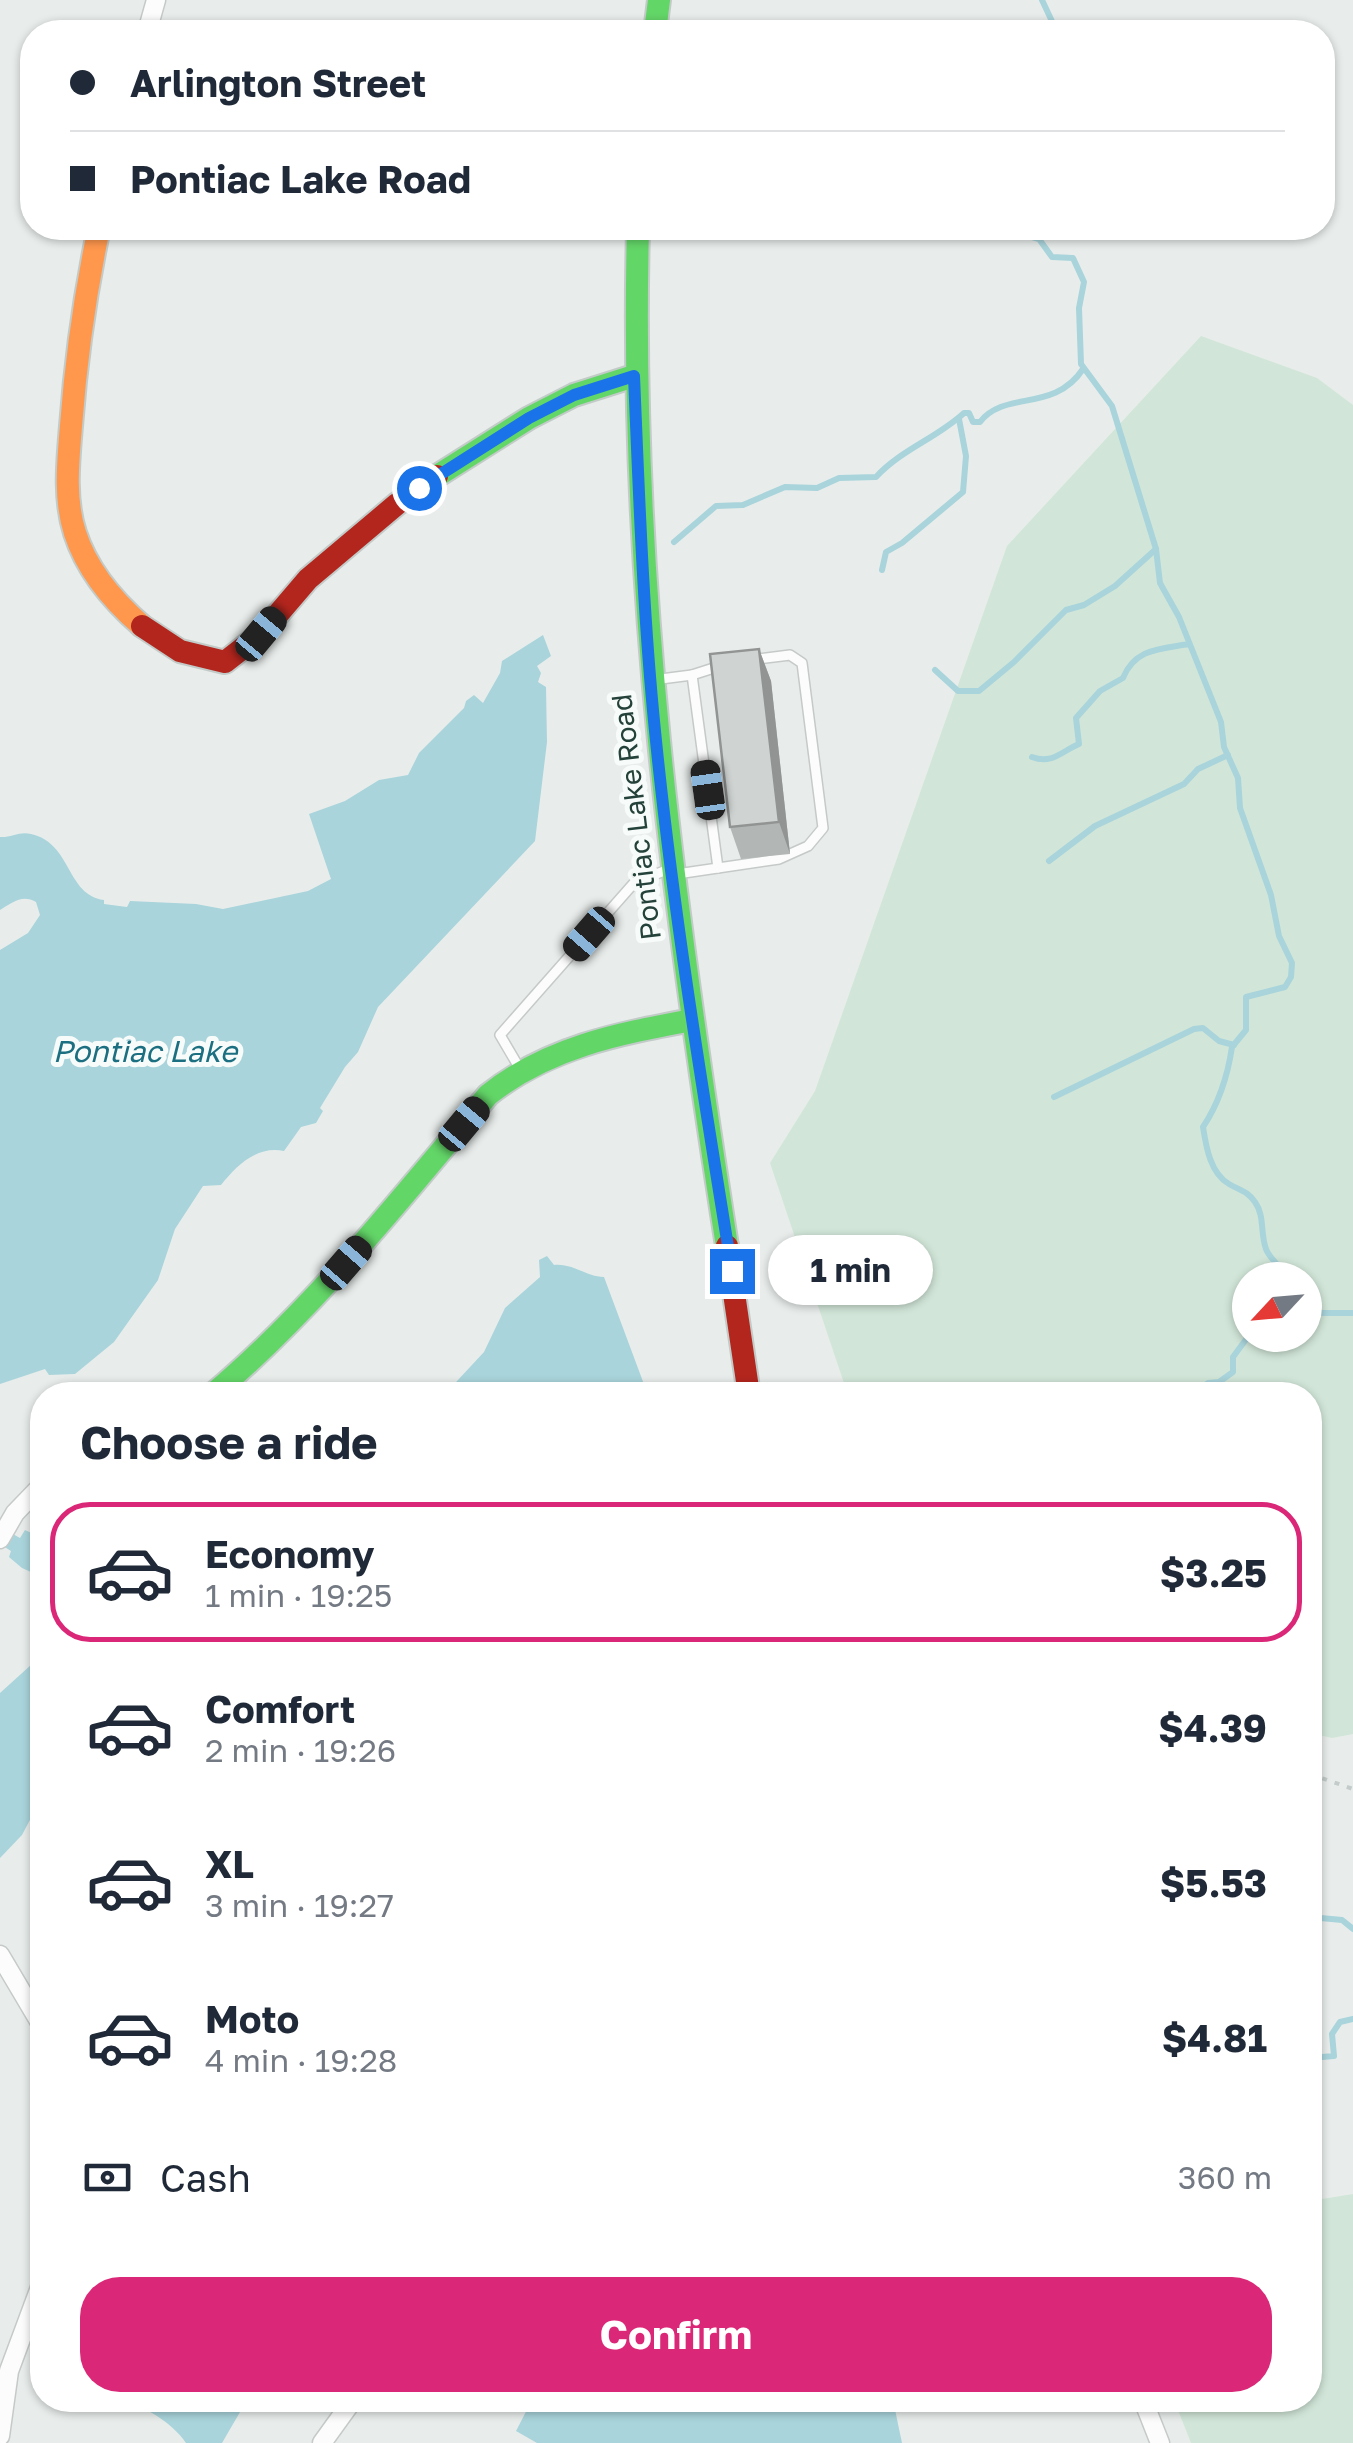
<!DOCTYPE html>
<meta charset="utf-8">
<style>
:root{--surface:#fff;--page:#f2f2f3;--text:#1f2937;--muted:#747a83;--line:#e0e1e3;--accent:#db2777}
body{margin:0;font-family:"Golos Text",sans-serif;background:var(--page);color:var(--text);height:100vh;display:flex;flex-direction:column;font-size:38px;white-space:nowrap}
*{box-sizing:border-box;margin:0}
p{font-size:32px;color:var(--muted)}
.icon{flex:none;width:55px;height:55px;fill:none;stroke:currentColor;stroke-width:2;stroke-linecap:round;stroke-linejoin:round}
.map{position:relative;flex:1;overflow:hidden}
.panel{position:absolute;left:30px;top:1382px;width:1292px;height:1030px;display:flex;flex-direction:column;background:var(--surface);border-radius:40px;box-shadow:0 2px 8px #0004}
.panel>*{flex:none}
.guide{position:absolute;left:20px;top:20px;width:1315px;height:220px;border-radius:40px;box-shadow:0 2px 8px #0004;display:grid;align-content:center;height:220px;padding:0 50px;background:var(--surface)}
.needle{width:65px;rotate:244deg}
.fabs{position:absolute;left:1232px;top:1262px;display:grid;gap:20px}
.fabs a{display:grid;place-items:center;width:90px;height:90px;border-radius:50%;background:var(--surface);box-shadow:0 2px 8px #0004;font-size:50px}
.end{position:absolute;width:45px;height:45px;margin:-22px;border:12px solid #1a73e8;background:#fff;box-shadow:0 0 0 5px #fff}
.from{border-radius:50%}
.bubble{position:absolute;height:70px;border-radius:35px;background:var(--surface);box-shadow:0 2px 8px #0004;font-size:32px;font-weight:700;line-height:70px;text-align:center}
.car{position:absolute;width:30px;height:60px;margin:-30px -15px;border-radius:12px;box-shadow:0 0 8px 2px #0007;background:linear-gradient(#222 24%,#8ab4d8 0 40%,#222 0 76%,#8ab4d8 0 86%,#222 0)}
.guide b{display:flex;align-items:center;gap:35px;height:95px;font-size:38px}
.guide b+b{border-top:2px solid var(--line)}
.guide i{width:25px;height:25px;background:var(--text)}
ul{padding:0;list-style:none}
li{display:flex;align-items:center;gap:30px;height:140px;margin:0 20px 15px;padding:0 30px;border:5px solid transparent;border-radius:40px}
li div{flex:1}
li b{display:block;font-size:38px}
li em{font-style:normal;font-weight:700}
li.current{border-color:var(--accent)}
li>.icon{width:90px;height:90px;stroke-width:1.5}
h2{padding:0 50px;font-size:45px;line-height:120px}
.pay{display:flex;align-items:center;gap:25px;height:110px;padding:0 50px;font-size:38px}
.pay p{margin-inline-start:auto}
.primary-button{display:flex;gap:20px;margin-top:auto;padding:20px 50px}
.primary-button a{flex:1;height:115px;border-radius:40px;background:var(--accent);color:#fff;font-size:40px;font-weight:700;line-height:115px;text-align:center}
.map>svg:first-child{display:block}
.green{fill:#d1e6d8;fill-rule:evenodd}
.water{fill:#a9d4db}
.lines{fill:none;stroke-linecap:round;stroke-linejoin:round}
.stream{stroke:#a9d4db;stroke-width:6}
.lane-casing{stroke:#c5cac8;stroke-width:12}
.street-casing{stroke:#c5cac8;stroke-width:21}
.fast-casing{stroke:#c3cbc8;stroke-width:26}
.slow-casing{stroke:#c3cbc8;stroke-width:26}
.jam-casing{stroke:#c3cbc8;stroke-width:26}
.path{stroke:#c3ccca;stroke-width:4;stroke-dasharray:5 8;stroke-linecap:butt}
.lane{stroke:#fcfcfc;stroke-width:9}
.street{stroke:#fcfcfc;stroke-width:18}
.fast{stroke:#63d668;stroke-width:22}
.slow{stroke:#ff974d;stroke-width:22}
.jam{stroke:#b3261e;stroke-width:22}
.wall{fill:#b2b6b5}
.shaded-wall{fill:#919493}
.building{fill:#cfd4d2;stroke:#919493;stroke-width:2.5}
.route{stroke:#1a73e8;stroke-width:12}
.labels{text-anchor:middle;stroke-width:10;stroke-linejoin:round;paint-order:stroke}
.street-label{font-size:28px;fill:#24423a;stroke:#f7fbf9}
.water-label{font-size:30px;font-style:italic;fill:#1c6f80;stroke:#f7fbf9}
</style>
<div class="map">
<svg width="1353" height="2443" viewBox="0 0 1353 2443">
<rect width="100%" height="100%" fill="#e8edeb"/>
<!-- green -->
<g class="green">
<path d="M1201 336 1317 378 1353 405V1734L1332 1738 1310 1733V1395H848L770 1163 815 1091 1007 546ZM1250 1280H1305V1335H1250Z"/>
<polygon points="1353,2194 1353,2443 1191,2443 1174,2400 1310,2400 1310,2201"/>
</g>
<!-- water -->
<g class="water">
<path d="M543 635 551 656 537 666 541 673 538 682 546 687 547 742 535 841 378 1007 358 1052 345 1067 320 1108 323 1111 316 1123 301 1127 284 1151C257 1145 236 1166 221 1185L203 1186 175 1229 158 1280 114 1342 75 1374 49 1375 45 1369 0 1384V950L28 933 40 915 36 902C22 894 12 903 0 910V837C10 838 20 831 31 834 72 843 66 895 104 900V904L127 907 130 901 196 904 223 909 308 891 331 879 309 814 345 801 379 780 408 775 419 753 464 708 466 701 474 695 483 703 500 673 502 661Z"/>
<path d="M547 1256 554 1265C573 1263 587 1277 604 1277L648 1395H444L484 1352 505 1308 540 1277 539 1260Z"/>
<polygon points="0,1527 20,1538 25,1530 42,1538 42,1577 22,1568 9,1557 11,1551 0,1544"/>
<polygon points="42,1655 42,1797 22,1835 0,1858 0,1693"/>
<path d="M119 2400H247L222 2443H186C172 2422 143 2405 119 2400Z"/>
<polygon points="532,2400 893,2400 902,2443 537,2443 516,2431"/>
</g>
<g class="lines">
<!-- stream -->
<g class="stream">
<polyline points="1042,0 1057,32"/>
<path d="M1001 228 1039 239 1052 257 1073 258 1084 282 1079 308 1081 364 1112 406 1156 549 1160 583 1179 617 1221 722 1224 747 1238 778 1240 808 1271 895 1279 936 1292 963 1291 977 1285 987 1246 997V1030L1232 1047C1228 1074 1219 1103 1203 1127 1206 1146 1210 1173 1229 1184 1239 1190 1248 1191 1255 1202 1265 1216 1260 1233 1266 1249 1270 1260 1284 1270 1291 1280"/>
<path d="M674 542 716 506 743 505 785 487 817 488 839 478 876 477C902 449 937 438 964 413H969L973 422H980C1004 390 1054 413 1083 369"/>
<polyline points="882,570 886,552 902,543 963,492 966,456 959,419"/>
<polyline points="935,670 958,691 979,691 1014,662 1066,610 1084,605 1115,586 1156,549"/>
<path d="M1032 757C1052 765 1062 751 1079 744L1076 718 1100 691 1123 678C1135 648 1161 649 1189 644"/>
<polyline points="1049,861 1095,826 1184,784 1198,769 1228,755"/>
<polyline points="1054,1097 1194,1029 1203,1028 1219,1041 1234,1045"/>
<polyline points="1305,1281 1311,1284 1314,1291 1305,1299"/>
<polyline points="1305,1299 1319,1313 1353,1313"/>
<polyline points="1193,1395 1208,1383 1219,1382 1233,1372 1233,1357 1250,1334"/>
<polyline points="1310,1917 1342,1920 1353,1929"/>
<polyline points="1310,2058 1334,2056 1332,2034 1340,2022 1353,2019"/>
</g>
<!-- lane casing -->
<g class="lane-casing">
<g id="lane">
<polyline points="692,675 718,868"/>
<polyline points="653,680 692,675 720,666"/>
<polyline points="677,874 779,859 808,846 823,828 802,663 790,655 750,660"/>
<polyline points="520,1069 500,1035 634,883 669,869"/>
</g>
</g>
<!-- street casing -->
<g class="street-casing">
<g id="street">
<polyline points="147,32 156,0"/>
<polyline points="0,1539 15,1513 42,1485"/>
<polyline points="0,1955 42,2026"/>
<polyline points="1143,2400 1160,2443"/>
<polyline points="0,2436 9,2371 42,2282"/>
<polyline points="322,2443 353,2400"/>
</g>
</g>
<!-- fast casing -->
<g class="fast-casing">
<g id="fast">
<polyline points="655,32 659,0"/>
<path d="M638 228C629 577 673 903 727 1246"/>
<polyline points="437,476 529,418 574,395 634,376"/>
<path d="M212 1395C316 1307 400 1199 488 1095 548 1047 618 1034 692 1020"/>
</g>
</g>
<!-- slow casing -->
<g class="slow-casing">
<path id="slow" d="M99 228C85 294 76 359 71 426 68 462 64 499 75 533 87 570 113 601 142 626"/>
</g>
<!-- jam casing -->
<g class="jam-casing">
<g id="jam">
<polyline points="142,626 180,651 225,662 261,634 308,579 397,504 437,476"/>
<polyline points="727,1246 749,1395"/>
</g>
</g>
<!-- path -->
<polyline class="path" points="1310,1774 1353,1789"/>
<!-- lane -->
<use href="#lane" class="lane"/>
<!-- street -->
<use href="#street" class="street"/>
<!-- fast -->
<use href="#fast" class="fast"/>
<!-- slow -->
<use href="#slow" class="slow"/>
<!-- jam -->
<use href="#jam" class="jam"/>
</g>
<!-- wall -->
<polygon class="wall" points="759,649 771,681 790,854 741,859 730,827"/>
<!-- shaded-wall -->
<polygon class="shaded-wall" points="759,649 771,681 790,854 779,822"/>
<!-- building -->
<polygon class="building" points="759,649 779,822 730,827 710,654"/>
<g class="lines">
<!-- route -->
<path class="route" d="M419 488 529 418 574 395 634 376C639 494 643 613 655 731 673 912 703 1092 732 1271"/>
</g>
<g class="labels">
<!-- street labels -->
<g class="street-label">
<text transform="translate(636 817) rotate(-97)" y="10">Pontiac Lake Road</text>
</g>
<!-- water labels -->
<g class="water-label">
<text x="145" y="1062">Pontiac Lake</text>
</g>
</g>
</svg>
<div class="fabs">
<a><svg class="needle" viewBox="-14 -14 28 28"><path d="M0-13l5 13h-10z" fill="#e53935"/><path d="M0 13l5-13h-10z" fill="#747a83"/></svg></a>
</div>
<i class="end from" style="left:419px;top:488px"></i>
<i class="end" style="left:732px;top:1271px"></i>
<div class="bubble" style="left:768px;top:1235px;width:165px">1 min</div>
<i class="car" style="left:261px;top:634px;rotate:40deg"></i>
<i class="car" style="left:708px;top:790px;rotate:352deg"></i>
<i class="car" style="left:589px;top:934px;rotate:221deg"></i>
<i class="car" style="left:464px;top:1124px;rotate:40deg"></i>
<i class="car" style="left:346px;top:1263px;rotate:41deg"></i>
<div class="guide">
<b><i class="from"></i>Arlington Street</b>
<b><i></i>Pontiac Lake Road</b>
</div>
<section class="panel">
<h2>Choose a ride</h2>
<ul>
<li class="current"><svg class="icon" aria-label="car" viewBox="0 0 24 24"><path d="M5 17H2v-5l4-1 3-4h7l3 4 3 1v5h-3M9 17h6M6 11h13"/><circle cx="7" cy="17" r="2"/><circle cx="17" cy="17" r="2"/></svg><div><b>Economy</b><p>1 min · 19:25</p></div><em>$3.25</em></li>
<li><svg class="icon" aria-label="car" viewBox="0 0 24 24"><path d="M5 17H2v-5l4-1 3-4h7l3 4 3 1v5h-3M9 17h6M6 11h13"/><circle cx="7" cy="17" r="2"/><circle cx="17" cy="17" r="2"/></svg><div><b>Comfort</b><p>2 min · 19:26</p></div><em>$4.39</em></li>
<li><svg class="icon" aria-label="car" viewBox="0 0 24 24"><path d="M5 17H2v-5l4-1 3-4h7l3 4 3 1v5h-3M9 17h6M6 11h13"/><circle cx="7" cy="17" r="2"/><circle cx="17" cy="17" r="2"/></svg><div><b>XL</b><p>3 min · 19:27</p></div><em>$5.53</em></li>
<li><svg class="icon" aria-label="car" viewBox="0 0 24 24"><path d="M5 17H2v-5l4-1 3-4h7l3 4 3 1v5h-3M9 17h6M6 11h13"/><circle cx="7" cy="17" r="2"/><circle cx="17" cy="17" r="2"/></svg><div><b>Moto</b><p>4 min · 19:28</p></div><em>$4.81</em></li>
</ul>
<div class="pay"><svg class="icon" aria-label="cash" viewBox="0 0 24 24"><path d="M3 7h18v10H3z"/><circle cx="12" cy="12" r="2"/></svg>Cash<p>360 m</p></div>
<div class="primary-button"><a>Confirm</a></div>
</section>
</div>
